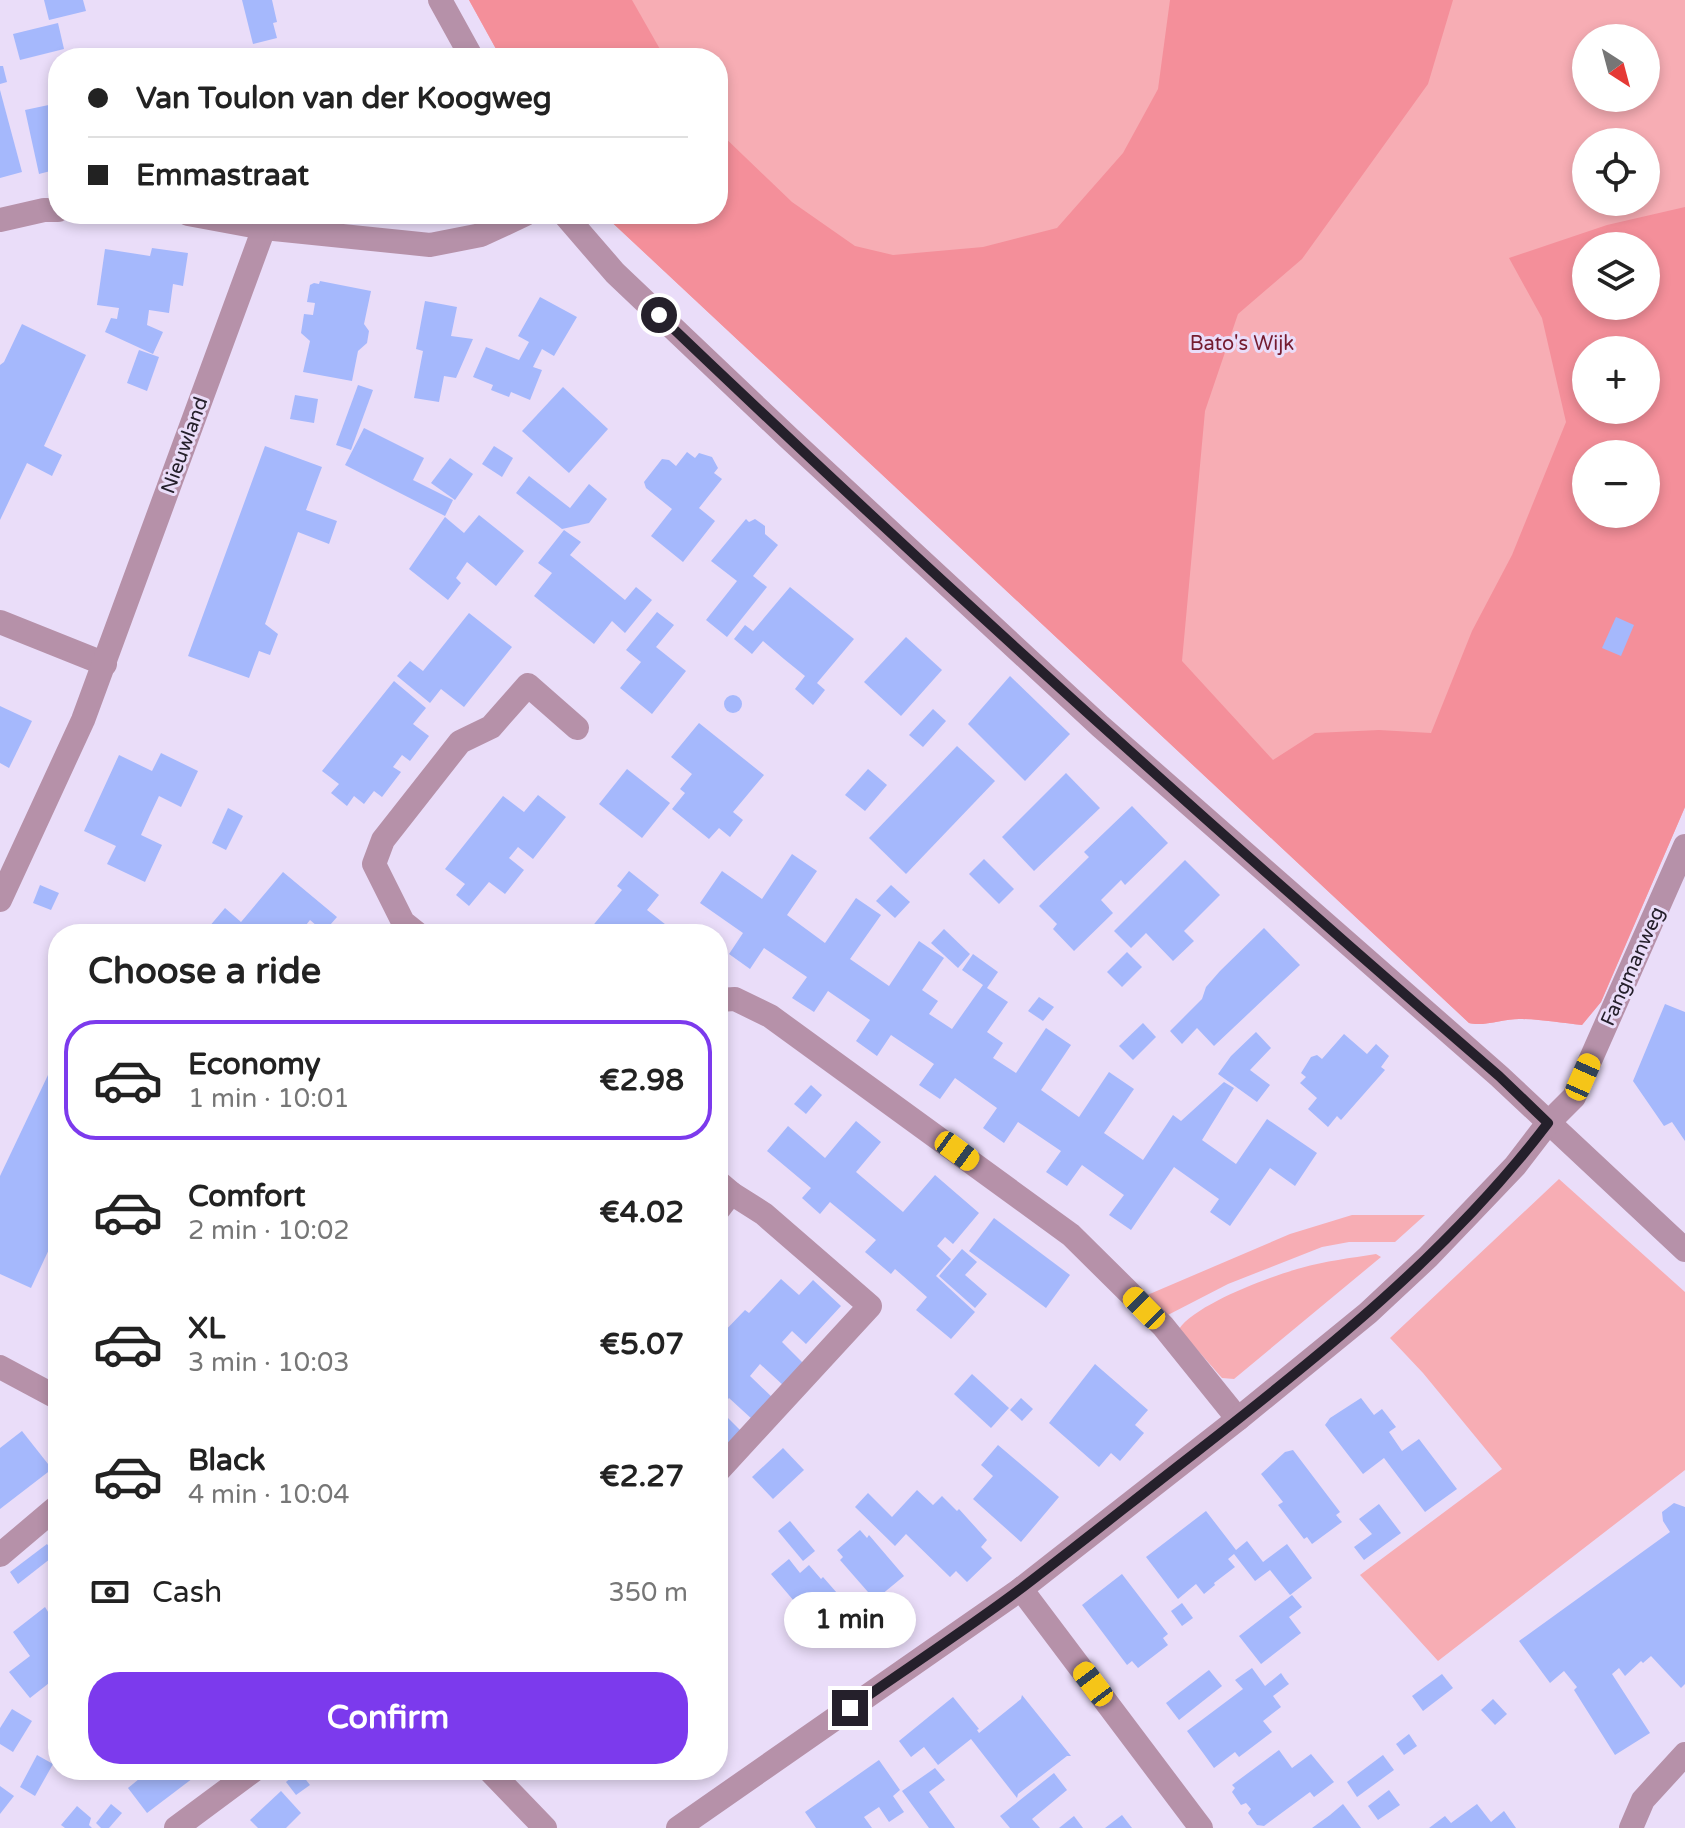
<!DOCTYPE html>
<meta charset="utf-8">
<style>
:root{--surface:#fff;--page:#f2f2f2;--text:#222;--muted:#767676;--line:#e0e0e0;--accent:#7c3aed}
body{margin:0;font-family:"Varela Round",sans-serif;background:var(--page);color:var(--text);height:100vh;display:flex;flex-direction:column;font-size:30px;white-space:nowrap}
*{box-sizing:border-box;margin:0}
p{font-size:26px;color:var(--muted)}
.icon{flex:none;width:44px;height:44px;fill:none;stroke:currentColor;stroke-width:2;stroke-linecap:round;stroke-linejoin:round}
.map{position:relative;flex:1;overflow:hidden}
.drawer{position:absolute;left:48px;top:924px;width:680px;height:856px;display:flex;flex-direction:column;background:var(--surface);border-radius:32px;box-shadow:0 4px 12px #0003}
.drawer>*{flex:none}
.top-card{position:absolute;left:48px;top:48px;width:680px;height:176px;border-radius:32px;box-shadow:0 4px 12px #0003;display:grid;align-content:center;height:176px;padding:0 40px;background:var(--surface)}
.needle{width:52px;rotate:144deg}
.fabs{position:absolute;left:1572px;top:24px;display:grid;gap:16px}
.fabs a{display:grid;place-items:center;width:88px;height:88px;border-radius:50%;background:var(--surface);box-shadow:0 4px 12px #0003;font-size:40px}
.end{position:absolute;width:36px;height:36px;margin:-18px;border:10px solid #25202b;background:#fff;box-shadow:0 0 0 4px #fff}
.from{border-radius:50%}
.bubble{position:absolute;height:56px;border-radius:28px;background:var(--surface);box-shadow:0 4px 12px #0003;font-size:26px;font-weight:700;line-height:56px;text-align:center}
.car{position:absolute;width:24px;height:48px;margin:-24px -12px;border-radius:10px;box-shadow:0 0 6px 2px #0007;background:linear-gradient(#f5c518 24%,#345 0 40%,#f5c518 0 76%,#345 0 86%,#f5c518 0)}
.top-card b{display:flex;align-items:center;gap:28px;height:76px;font-size:30px}
.top-card b+b{border-top:2px solid var(--line)}
.top-card i{width:20px;height:20px;background:var(--text)}
ul{padding:0;list-style:none}
li{display:flex;align-items:center;gap:24px;height:120px;margin:0 16px 12px;padding:0 24px;border:4px solid transparent;border-radius:32px}
li div{flex:1}
li b{display:block;font-size:30px}
li em{font-style:normal;font-weight:700}
li.on{border-color:var(--accent)}
li>.icon{width:72px;height:72px;stroke-width:1.5}
h2{padding:0 40px;font-size:36px;line-height:96px}
.pay{display:flex;align-items:center;gap:20px;height:88px;padding:0 40px;font-size:30px}
.pay p{margin-inline-start:auto}
.cta{display:flex;gap:16px;margin-top:auto;padding:16px 40px}
.cta a{flex:1;height:92px;border-radius:32px;background:var(--accent);color:#fff;font-size:32px;font-weight:700;line-height:92px;text-align:center}
.map>svg:first-child{display:block}
.green{fill:#f7adb4;fill-rule:evenodd}
.forest{fill:#f48f9a;fill-rule:evenodd}
.building{fill:#a5b8fc}
.lines{fill:none;stroke-linecap:round;stroke-linejoin:round}
.minor{stroke:#b691a9;stroke-width:24}
.route{stroke:#25202b;stroke-width:10}
.labels{text-anchor:middle;stroke-width:6;stroke-linejoin:round;paint-order:stroke}
.park-label{font-size:20px;fill:#741b2f;stroke:#eaddf9}
.street-label{font-size:20px;fill:#25202b;stroke:#eaddf9}
</style>
<div class="map">
<svg width="1685" height="1828" viewBox="0 0 1685 1828">
<rect width="100%" height="100%" fill="#eaddf9"/>
<!-- green -->
<g class="green">
<path d="M469 0H1685V807L1601 1002 1582 1025C1562 1023 1540 1019 1519 1019 1504 1019 1482 1027 1469 1023L603 214H718V58H501ZM1586 38H1646V98H1586ZM1586 142H1646V202H1586ZM1586 246H1646V306H1586ZM1586 350H1646V410H1586ZM1586 454H1646V514H1586Z"/>
<polygon points="1559,1179 1685,1292 1685,1470 1438,1661 1360,1575 1502,1469 1423,1373 1390,1338"/>
<polygon points="1352,1215 1425,1215 1395,1242 1349,1242 1322,1247 1228,1284 1164,1317 1145,1296 1290,1234"/>
<path d="M1376 1254 1381 1257 1234 1379 1222 1378 1179 1329C1196 1304 1271 1276 1301 1268 1325 1261 1351 1258 1376 1254Z"/>
</g>
<!-- forest -->
<g class="forest">
<polygon points="469,0 632,0 665,58 501,58"/>
<path d="M1170 0H1453L1428 84 1302 259 1238 314 1205 411 1182 661 1273 760 1315 733 1379 730 1431 733 1472 631 1512 555 1566 422 1542 318 1509 258 1607 225 1685 207V807L1601 1002 1582 1025C1562 1023 1540 1019 1519 1019 1504 1019 1482 1027 1469 1023L603 214H718V131L792 202 855 246 893 255 983 247 1057 228 1123 153 1158 89ZM1586 246H1646V306H1586ZM1586 350H1646V410H1586ZM1586 454H1646V514H1586Z"/>
</g>
<!-- building -->
<g class="building">
<polygon points="44,0 83,0 86,11 49,20"/>
<polygon points="242,0 272,0 277,22 273,23 277,38 253,44"/>
<polygon points="58,23 64,49 20,60 13,34"/>
<polygon points="241,52 242,58 220,58 219,57"/>
<polygon points="0,66 3,66 7,82 0,84"/>
<polygon points="0,90 22,172 0,178"/>
<polygon points="58,103 58,169 39,174 25,110"/>
<polygon points="152,248 188,253 183,286 173,284 169,313 149,310 147,325 163,332 153,354 105,332 111,318 117,319 119,308 97,305 105,249 150,256"/>
<polygon points="320,281 371,291 364,324 369,331 367,343 358,351 352,381 303,372 310,341 301,333 304,314 313,315 315,303 307,302 310,285 314,283 319,284"/>
<polygon points="540,297 577,317 554,356 542,349 533,367 542,370 530,400 511,392 509,397 491,390 493,385 473,377 486,347 519,360 529,342 518,336"/>
<polygon points="425,301 457,307 451,336 473,339 456,378 444,376 439,402 414,398 423,351 416,349"/>
<polygon points="22,324 86,355 44,446 62,455 52,476 27,463 0,520 0,365 4,362"/>
<polygon points="139,350 159,357 147,391 127,383"/>
<polygon points="358,385 373,390 351,450 336,445"/>
<polygon points="563,387 608,429 569,473 522,431"/>
<polygon points="295,395 318,399 314,423 290,419"/>
<polygon points="364,428 424,458 413,480 453,500 445,516 345,465"/>
<polygon points="265,446 322,467 306,510 337,521 329,544 298,532 265,624 278,634 270,655 259,651 249,678 188,656"/>
<polygon points="494,446 513,458 502,477 482,464"/>
<polygon points="687,452 695,458 699,453 712,457 718,468 714,473 722,479 699,508 715,521 683,562 651,536 672,509 646,488 644,482 662,459 669,460 676,466"/>
<polygon points="450,458 473,474 455,500 431,483"/>
<polygon points="529,476 570,508 589,484 607,499 589,523 562,529 516,493"/>
<polygon points="479,515 524,551 496,586 467,562 456,578 461,583 448,600 409,569 445,517 464,533"/>
<polygon points="746,519 749,522 755,519 765,526 765,534 778,545 753,576 767,587 727,637 706,620 737,581 711,561"/>
<polygon points="564,530 581,542 570,555 625,600 636,587 652,600 625,633 612,621 594,644 534,596 552,573 538,563"/>
<polygon points="790,587 854,639 817,683 825,690 813,705 795,689 805,676 784,659 763,641 752,654 734,639 745,625 753,631"/>
<polygon points="657,612 674,625 656,647 686,671 652,714 620,688 641,662 626,650"/>
<polygon points="469,613 512,647 464,707 441,689 430,703 397,676 410,661 423,671"/>
<polygon points="1616,617 1634,625 1621,656 1602,648"/>
<polygon points="906,637 942,670 901,716 864,682"/>
<polygon points="1010,676 1070,734 1025,781 968,724"/>
<polygon points="394,681 426,708 413,724 429,736 410,761 402,755 393,767 401,772 382,797 374,791 364,804 354,796 347,806 331,793 339,784 322,771"/>
<circle cx="733" cy="704" r="9"/>
<polygon points="0,706 32,721 9,768 0,763"/>
<polygon points="933,709 946,721 923,747 909,735"/>
<polygon points="699,723 764,775 733,812 743,820 730,837 719,828 709,839 672,809 685,793 680,789 692,774 671,757"/>
<polygon points="957,746 995,781 906,874 869,838"/>
<polygon points="161,753 198,771 181,807 159,796 150,815 141,835 162,845 145,882 107,864 116,846 84,831 119,755 152,771"/>
<polygon points="627,769 670,803 642,838 599,804"/>
<polygon points="868,769 887,785 865,811 845,795"/>
<polygon points="1066,773 1100,808 1034,871 1002,837"/>
<polygon points="538,795 566,817 533,859 518,847 509,858 524,870 505,894 489,882 469,906 456,895 465,884 445,869 503,796 524,812"/>
<polygon points="1132,806 1168,843 1125,885 1121,880 1101,900 1113,913 1074,951 1053,929 1057,924 1039,906 1089,857 1084,852"/>
<polygon points="228,808 243,816 226,850 212,843"/>
<polygon points="792,854 817,871 787,915 825,943 856,898 881,915 850,959 889,986 919,941 944,958 922,990 938,1001 929,1014 952,1029 983,985 962,970 973,954 998,972 987,988 1008,1002 987,1032 1003,1043 993,1058 1016,1073 1046,1028 1071,1045 1041,1090 1079,1117 1109,1072 1134,1089 1104,1133 1143,1160 1173,1115 1181,1121 1224,1082 1234,1088 1202,1140 1236,1164 1267,1119 1317,1153 1295,1186 1270,1168 1230,1226 1210,1212 1219,1199 1174,1167 1131,1230 1109,1215 1124,1195 1082,1165 1067,1186 1046,1172 1061,1151 1018,1122 1004,1143 983,1128 997,1108 955,1078 940,1099 919,1085 934,1064 891,1035 877,1056 856,1041 870,1020 828,991 814,1012 792,998 807,977 764,948 750,969 729,954 743,933 700,903 722,871 762,899"/>
<polygon points="984,859 1014,889 999,904 969,874"/>
<polygon points="1185,860 1220,895 1184,931 1194,941 1173,961 1146,933 1131,948 1114,931"/>
<polygon points="629,871 659,895 647,910 670,928 666,934 586,934 622,890 617,886"/>
<polygon points="283,872 337,917 324,932 310,920 299,934 203,934 225,908 241,922"/>
<polygon points="40,885 59,893 51,910 33,903"/>
<polygon points="891,885 910,902 895,918 876,901"/>
<polygon points="1264,928 1300,965 1214,1046 1197,1028 1182,1044 1170,1031 1202,999 1206,987 1220,971"/>
<polygon points="944,929 970,954 958,968 931,943"/>
<polygon points="1127,952 1142,967 1122,987 1107,972"/>
<polygon points="1039,997 1054,1007 1043,1021 1028,1011"/>
<polygon points="1665,1004 1685,1012 1685,1141 1672,1122 1664,1126 1633,1081"/>
<polygon points="1143,1023 1156,1037 1133,1060 1119,1046"/>
<polygon points="1256,1032 1271,1048 1250,1070 1270,1085 1257,1102 1218,1074 1231,1056"/>
<polygon points="1344,1034 1367,1054 1376,1044 1389,1056 1381,1067 1385,1070 1341,1120 1337,1116 1328,1127 1308,1109 1317,1098 1300,1083 1306,1077 1301,1073 1311,1057 1317,1055 1322,1059"/>
<polygon points="58,1054 58,1230 31,1288 0,1274 0,1176"/>
<polygon points="811,1085 822,1095 806,1114 794,1104"/>
<polygon points="856,1121 881,1142 856,1172 903,1212 935,1175 979,1213 953,1244 945,1237 937,1246 951,1259 936,1276 975,1312 951,1339 916,1310 927,1297 895,1269 891,1274 865,1252 876,1240 830,1202 820,1214 802,1198 811,1188 767,1151 788,1126 825,1158"/>
<polygon points="994,1218 1070,1275 1046,1308 969,1251"/>
<polygon points="962,1249 977,1262 965,1275 987,1294 975,1308 939,1276"/>
<polygon points="781,1279 799,1295 813,1280 841,1306 806,1344 792,1331 782,1342 804,1364 784,1386 760,1364 750,1376 773,1398 753,1420 729,1398 719,1409 741,1431 722,1453 718,1450 718,1338 745,1310 749,1313"/>
<polygon points="1095,1364 1148,1410 1135,1425 1144,1433 1120,1461 1111,1453 1099,1467 1049,1423"/>
<polygon points="972,1374 1009,1408 991,1428 954,1394"/>
<polygon points="1021,1398 1033,1409 1022,1421 1010,1410"/>
<polygon points="1361,1398 1374,1415 1382,1409 1396,1427 1389,1432 1402,1451 1419,1439 1457,1489 1425,1512 1384,1458 1363,1474 1325,1425 1330,1418"/>
<polygon points="22,1431 52,1469 0,1509 0,1448"/>
<polygon points="998,1445 1059,1497 1021,1542 973,1499 993,1476 981,1465"/>
<polygon points="783,1448 804,1470 773,1499 752,1477"/>
<polygon points="1293,1450 1340,1512 1336,1515 1342,1522 1312,1544 1307,1537 1304,1539 1278,1505 1283,1502 1261,1474 1285,1452"/>
<polygon points="917,1490 933,1505 942,1496 957,1511 959,1509 987,1540 981,1547 992,1558 967,1582 956,1571 950,1577 906,1534 895,1546 855,1507 868,1493 892,1517"/>
<polygon points="1674,1503 1685,1507 1685,1684 1681,1688 1651,1656 1643,1663 1641,1661 1625,1676 1619,1668 1612,1674 1650,1733 1615,1755 1574,1690 1577,1687 1564,1671 1550,1683 1519,1641 1670,1532 1663,1521 1662,1512"/>
<polygon points="1379,1504 1401,1533 1364,1560 1354,1547 1372,1534 1359,1519"/>
<polygon points="1206,1511 1236,1550 1247,1541 1263,1562 1287,1544 1312,1578 1290,1595 1270,1570 1255,1581 1234,1554 1228,1559 1235,1567 1214,1583 1215,1585 1204,1594 1196,1584 1178,1599 1146,1557"/>
<polygon points="790,1521 815,1551 803,1561 778,1531"/>
<polygon points="860,1530 867,1538 869,1535 904,1576 875,1600 840,1560 843,1557 837,1550"/>
<polygon points="47,1544 55,1555 18,1584 10,1572"/>
<polygon points="789,1559 800,1573 809,1565 821,1579 823,1577 857,1616 828,1641 771,1574"/>
<polygon points="1122,1574 1168,1634 1163,1638 1168,1645 1138,1668 1132,1661 1127,1665 1082,1605"/>
<polygon points="1292,1595 1302,1607 1289,1617 1301,1633 1261,1664 1239,1636"/>
<polygon points="1182,1603 1193,1618 1182,1626 1171,1611"/>
<polygon points="45,1607 50,1615 58,1609 58,1676 30,1698 9,1672 30,1656 13,1632"/>
<polygon points="1252,1668 1265,1686 1281,1673 1285,1679 1289,1684 1273,1696 1281,1707 1263,1721 1272,1732 1239,1757 1235,1752 1214,1768 1187,1731 1243,1689 1235,1680"/>
<polygon points="1209,1670 1222,1686 1179,1720 1166,1703"/>
<polygon points="1442,1674 1453,1688 1423,1711 1412,1696"/>
<polygon points="1022,1695 1071,1756 1067,1756 1018,1794 1017,1798 971,1739 938,1765 924,1747 911,1757 899,1741 953,1697 979,1729 977,1730 979,1733 1021,1699"/>
<polygon points="1493,1699 1507,1714 1495,1725 1481,1710"/>
<polygon points="12,1709 32,1721 13,1752 0,1744 0,1728"/>
<polygon points="1409,1734 1417,1746 1404,1755 1396,1744"/>
<polygon points="1279,1750 1292,1768 1311,1754 1334,1782 1314,1797 1310,1792 1264,1826 1257,1825 1248,1813 1251,1809 1246,1803 1241,1805 1232,1792 1235,1788 1232,1785"/>
<polygon points="37,1755 53,1764 35,1796 20,1787"/>
<polygon points="1383,1755 1394,1770 1357,1797 1347,1782"/>
<polygon points="879,1760 900,1790 893,1796 904,1812 889,1822 879,1807 864,1817 872,1828 816,1828 805,1812"/>
<polygon points="935,1768 945,1780 929,1792 955,1828 929,1828 902,1791"/>
<polygon points="150,1770 193,1770 197,1775 147,1813 128,1788"/>
<polygon points="357,1770 377,1770 364,1779"/>
<polygon points="299,1771 310,1785 296,1795 286,1782"/>
<polygon points="1054,1773 1067,1790 1032,1819 1040,1828 1010,1828 1000,1816"/>
<polygon points="0,1786 14,1796 0,1814"/>
<polygon points="1389,1790 1400,1805 1378,1820 1368,1806"/>
<polygon points="281,1791 301,1813 286,1828 258,1828 250,1820"/>
<polygon points="111,1804 122,1813 109,1828 101,1828 96,1823"/>
<polygon points="1343,1804 1361,1828 1312,1828 1330,1815"/>
<polygon points="1477,1804 1491,1822 1504,1811 1516,1828 1429,1828 1445,1816 1451,1823"/>
<polygon points="77,1806 91,1818 89,1825 92,1828 65,1828 61,1825"/>
<polygon points="1122,1815 1132,1828 1105,1828"/>
<polygon points="1074,1816 1083,1828 1059,1828"/>
</g>
<g class="lines">
<!-- minor -->
<g class="minor">
<polyline points="440,0 472,58"/>
<polyline points="188,214 264,228 430,245 481,235 526,214"/>
<polyline points="564,214 615,273 790,439 1100,726 1499,1076 1685,1250"/>
<polyline points="0,220 44,210 58,210"/>
<polyline points="0,622 105,664"/>
<polyline points="0,900 83,720 264,228"/>
<polyline points="418,934 403,922 374,864 383,840 460,742 491,727 528,685 577,728"/>
<polyline points="718,1000 735,999 770,1016 1071,1235 1163,1326 1238,1419"/>
<polyline points="718,1182 731,1193 718,1210"/>
<polyline points="0,1367 58,1398"/>
<polyline points="718,1471 870,1306 764,1214 731,1193"/>
<polyline points="0,1555 58,1506"/>
<polyline points="1021,1589 1201,1828"/>
<polyline points="489,1770 545,1828"/>
<polyline points="176,1828 254,1770"/>
<polyline points="678,1828 1021,1589 1238,1419 1368,1313 1428,1257 1515,1166 1548,1123 1574,1097 1685,846"/>
<polyline points="1631,1828 1643,1800 1685,1754"/>
</g>
</g>
<g class="lines">
<!-- route -->
<path class="route" d="M659 315C932 576 1213 829 1499 1076L1548 1123C1450 1252 1322 1354 1195 1453 1138 1497 1081 1543 1023 1587 967 1629 907 1668 850 1708"/>
</g>
<g class="labels">
<!-- park labels -->
<g class="park-label">
<text x="1242" y="350">Bato's Wijk</text>
</g>
<!-- street labels -->
<g class="street-label">
<text transform="translate(184 445) rotate(-70)" y="7">Nieuwland</text>
<text transform="translate(1632 966) rotate(-66)" y="7">Fangmanweg</text>
</g>
</g>
</svg>
<div class="fabs">
<a><svg class="needle" viewBox="-14 -14 28 28"><path d="M0-13l5 13h-10z" fill="#e53935"/><path d="M0 13l5-13h-10z" fill="#767676"/></svg></a>
<a><svg class="icon" aria-label="locate" viewBox="0 0 24 24"><circle cx="12" cy="12" r="6"/><path d="M12 2v4M12 18v4M2 12h4M18 12h4"/></svg></a>
<a><svg class="icon" aria-label="layers" viewBox="0 0 24 24"><path d="M12 4l9 5-9 5-9-5zM3 14l9 5 9-5"/></svg></a>
<a>+</a>
<a>−</a>
</div>
<i class="end from" style="left:659px;top:315px"></i>
<i class="end" style="left:850px;top:1708px"></i>
<div class="bubble" style="left:784px;top:1592px;width:132px">1 min</div>
<i class="car" style="left:1583px;top:1077px;rotate:24deg"></i>
<i class="car" style="left:957px;top:1151px;rotate:126deg"></i>
<i class="car" style="left:1144px;top:1308px;rotate:315deg"></i>
<i class="car" style="left:1093px;top:1684px;rotate:323deg"></i>
<div class="top-card">
<b><i class="from"></i>Van Toulon van der Koogweg</b>
<b><i></i>Emmastraat</b>
</div>
<section class="drawer">
<h2>Choose a ride</h2>
<ul>
<li class="on"><svg class="icon" aria-label="car" viewBox="0 0 24 24"><path d="M5 17H2v-5l4-1 3-4h7l3 4 3 1v5h-3M9 17h6M6 11h13"/><circle cx="7" cy="17" r="2"/><circle cx="17" cy="17" r="2"/></svg><div><b>Economy</b><p>1 min · 10:01</p></div><em>€2.98</em></li>
<li><svg class="icon" aria-label="car" viewBox="0 0 24 24"><path d="M5 17H2v-5l4-1 3-4h7l3 4 3 1v5h-3M9 17h6M6 11h13"/><circle cx="7" cy="17" r="2"/><circle cx="17" cy="17" r="2"/></svg><div><b>Comfort</b><p>2 min · 10:02</p></div><em>€4.02</em></li>
<li><svg class="icon" aria-label="car" viewBox="0 0 24 24"><path d="M5 17H2v-5l4-1 3-4h7l3 4 3 1v5h-3M9 17h6M6 11h13"/><circle cx="7" cy="17" r="2"/><circle cx="17" cy="17" r="2"/></svg><div><b>XL</b><p>3 min · 10:03</p></div><em>€5.07</em></li>
<li><svg class="icon" aria-label="car" viewBox="0 0 24 24"><path d="M5 17H2v-5l4-1 3-4h7l3 4 3 1v5h-3M9 17h6M6 11h13"/><circle cx="7" cy="17" r="2"/><circle cx="17" cy="17" r="2"/></svg><div><b>Black</b><p>4 min · 10:04</p></div><em>€2.27</em></li>
</ul>
<div class="pay"><svg class="icon" aria-label="cash" viewBox="0 0 24 24"><path d="M3 7h18v10H3z"/><circle cx="12" cy="12" r="2"/></svg>Cash<p>350 m</p></div>
<div class="cta"><a>Confirm</a></div>
</section>
</div>
